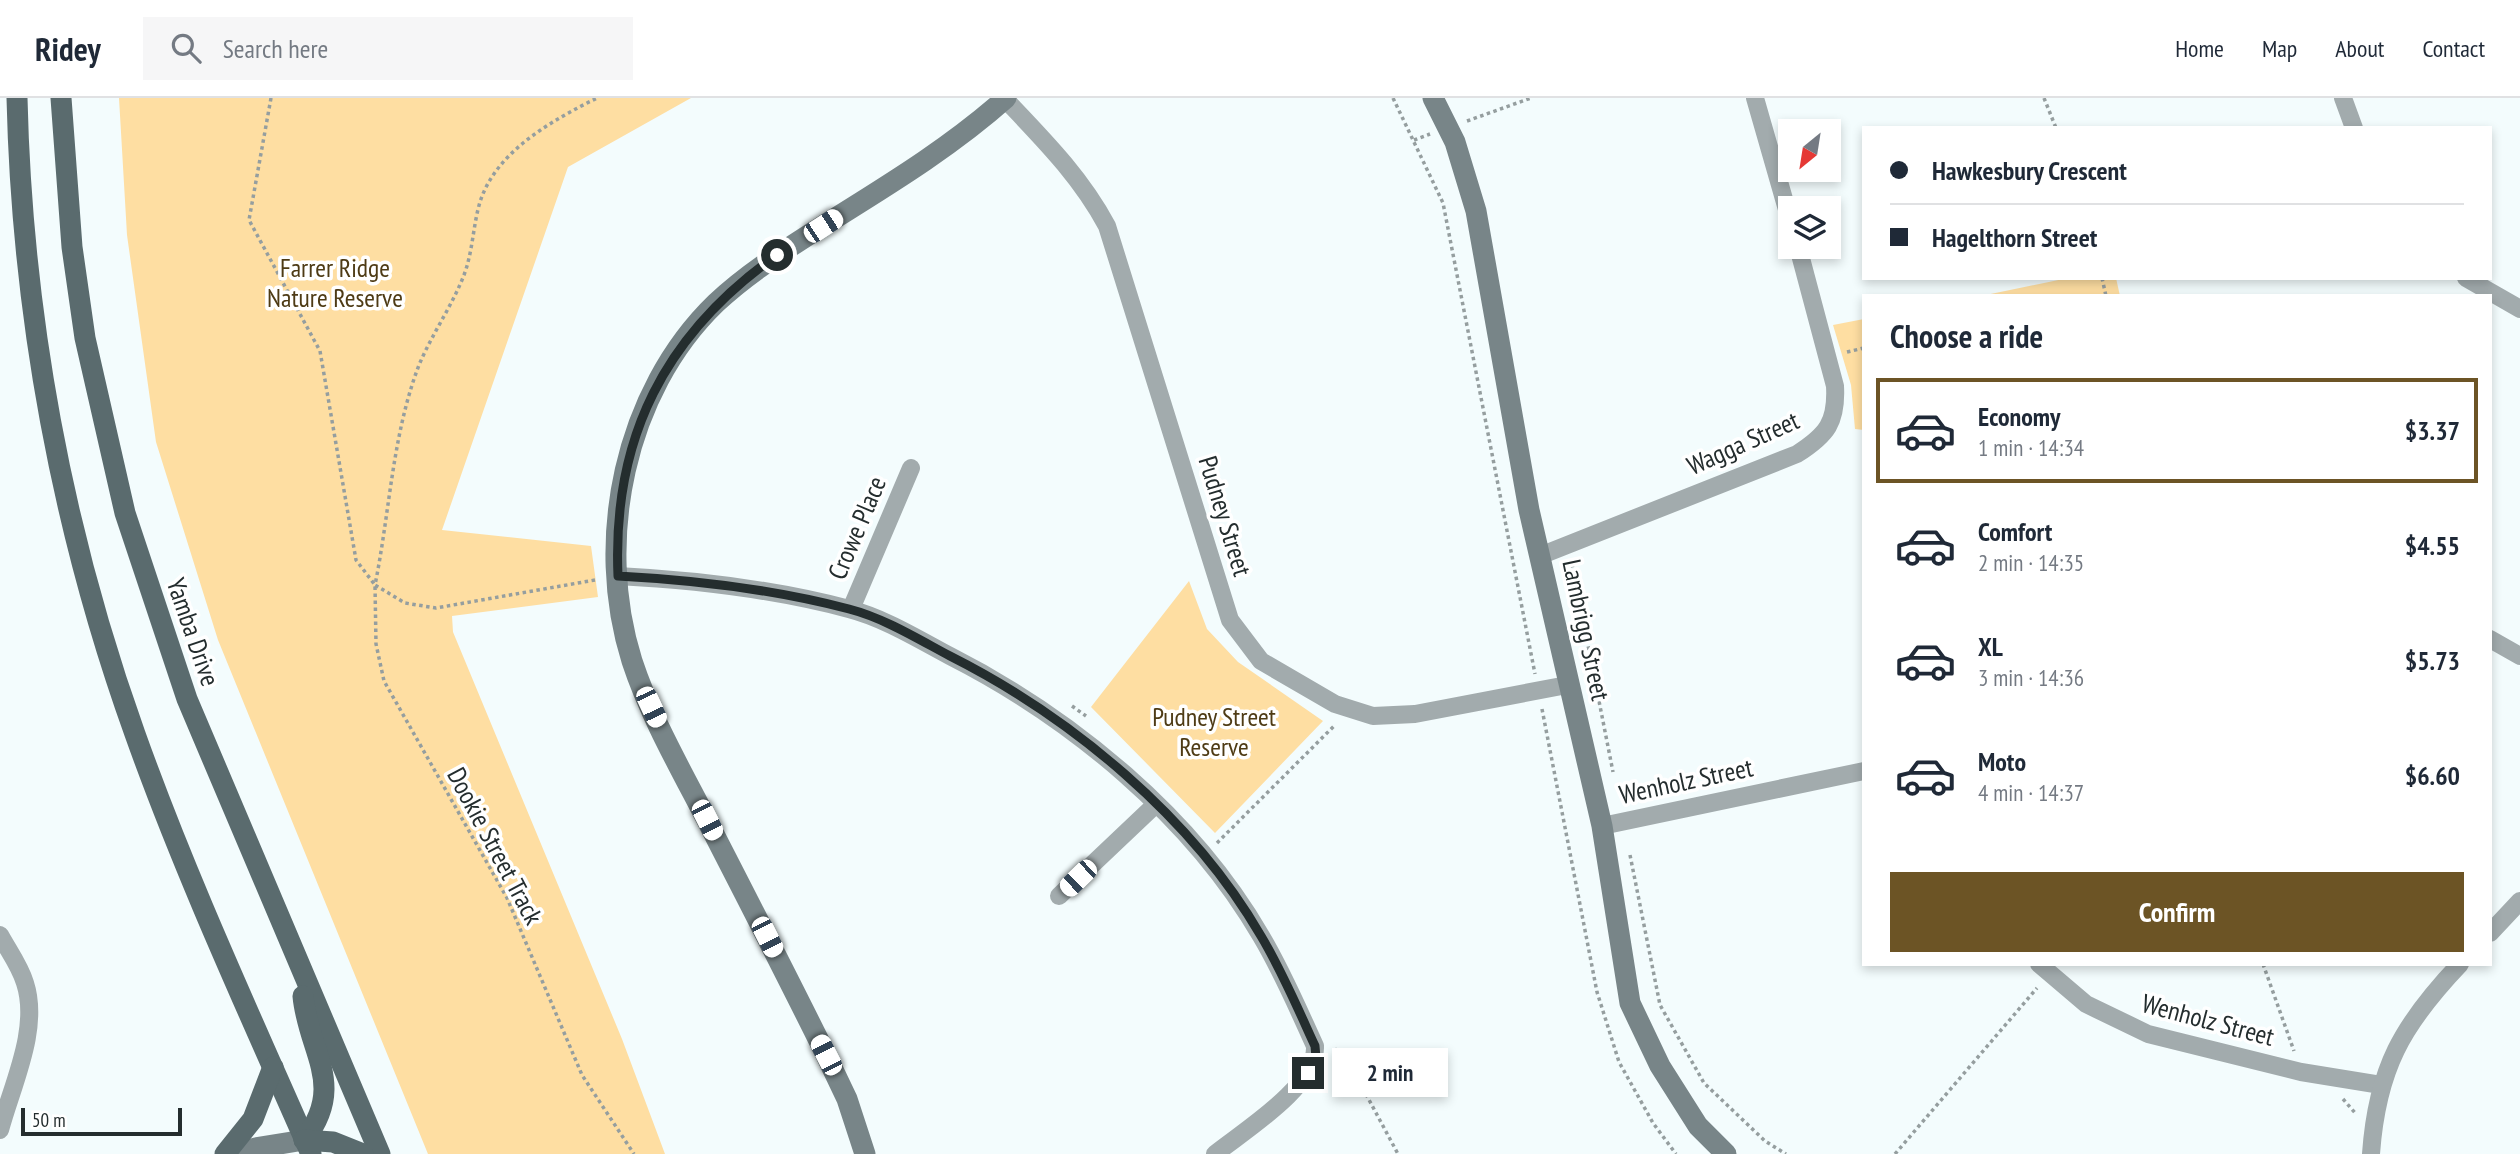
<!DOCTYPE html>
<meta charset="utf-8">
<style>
:root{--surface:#fff;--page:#f6f6f7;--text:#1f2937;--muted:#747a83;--line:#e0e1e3;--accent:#6c5425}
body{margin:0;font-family:"PT Sans Narrow",sans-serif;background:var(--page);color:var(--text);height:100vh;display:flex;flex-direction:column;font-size:26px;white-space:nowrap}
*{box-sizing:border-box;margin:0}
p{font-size:23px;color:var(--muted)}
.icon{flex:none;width:38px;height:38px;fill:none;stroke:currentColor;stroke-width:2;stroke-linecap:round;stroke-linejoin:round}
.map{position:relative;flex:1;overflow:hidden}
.sheet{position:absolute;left:1862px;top:196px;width:630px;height:672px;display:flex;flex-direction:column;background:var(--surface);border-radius:0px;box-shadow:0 4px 10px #0003}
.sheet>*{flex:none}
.guide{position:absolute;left:1862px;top:28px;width:630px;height:154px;border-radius:0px;box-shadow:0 4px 10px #0003;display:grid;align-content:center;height:154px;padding:0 28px;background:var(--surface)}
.needle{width:46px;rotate:210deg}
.buttons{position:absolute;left:1778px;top:21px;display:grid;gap:14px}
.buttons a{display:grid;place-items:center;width:63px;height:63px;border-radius:0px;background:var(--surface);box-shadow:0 4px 10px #0003;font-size:35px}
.scale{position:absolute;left:21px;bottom:18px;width:161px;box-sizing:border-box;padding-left:7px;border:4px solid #242d2e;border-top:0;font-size:19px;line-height:24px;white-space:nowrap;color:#242d2e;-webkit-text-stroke:5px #fff;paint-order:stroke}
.end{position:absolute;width:32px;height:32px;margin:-16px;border:9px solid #242d2e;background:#fff;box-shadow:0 0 0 4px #fff}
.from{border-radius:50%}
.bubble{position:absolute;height:49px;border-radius:0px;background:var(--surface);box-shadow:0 4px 10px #0003;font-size:23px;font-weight:600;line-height:49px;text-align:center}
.car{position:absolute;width:21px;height:42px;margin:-21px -10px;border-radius:9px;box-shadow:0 0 5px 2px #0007;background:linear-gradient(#fff 24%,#345 0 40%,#fff 0 76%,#345 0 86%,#fff 0)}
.guide b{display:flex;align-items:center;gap:24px;height:66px;font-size:26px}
.guide b+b{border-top:2px solid var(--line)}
.guide i{width:18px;height:18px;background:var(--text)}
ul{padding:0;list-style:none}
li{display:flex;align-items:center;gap:21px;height:105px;margin:0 14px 10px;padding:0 14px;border:4px solid transparent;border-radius:0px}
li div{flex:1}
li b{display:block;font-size:26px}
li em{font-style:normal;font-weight:600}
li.active{border-color:var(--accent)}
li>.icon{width:63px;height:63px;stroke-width:1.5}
h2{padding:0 28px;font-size:32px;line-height:84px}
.button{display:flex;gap:14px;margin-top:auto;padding:14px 28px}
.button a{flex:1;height:80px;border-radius:0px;background:var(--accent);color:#fff;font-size:28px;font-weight:600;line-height:80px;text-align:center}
header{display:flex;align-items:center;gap:42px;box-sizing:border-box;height:98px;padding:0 35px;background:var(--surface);border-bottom:2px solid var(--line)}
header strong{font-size:33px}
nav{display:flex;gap:38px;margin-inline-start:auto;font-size:24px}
.search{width:490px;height:63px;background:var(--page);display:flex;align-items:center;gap:18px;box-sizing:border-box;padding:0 24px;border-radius:0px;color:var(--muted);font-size:26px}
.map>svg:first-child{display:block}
.green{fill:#fedea2}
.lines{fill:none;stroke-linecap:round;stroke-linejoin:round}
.path{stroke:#959e9f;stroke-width:3.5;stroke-dasharray:3.5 3.5;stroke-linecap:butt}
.street{stroke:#a2abad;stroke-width:18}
.secondary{stroke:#788588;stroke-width:21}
.primary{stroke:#5a6b6e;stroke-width:21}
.route{stroke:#242d2e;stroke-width:9}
.labels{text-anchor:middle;stroke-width:7;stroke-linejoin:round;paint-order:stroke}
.park-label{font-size:26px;fill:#4e3b15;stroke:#fff}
.street-label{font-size:26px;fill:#242d2e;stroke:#fff}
</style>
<header>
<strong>Ridey</strong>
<div class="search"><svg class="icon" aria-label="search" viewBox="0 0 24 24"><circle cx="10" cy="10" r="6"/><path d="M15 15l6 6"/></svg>Search here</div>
<nav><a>Home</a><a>Map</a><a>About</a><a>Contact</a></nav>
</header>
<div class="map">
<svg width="2520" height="1056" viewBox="0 0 2520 1056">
<rect width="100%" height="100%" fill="#f3fcfd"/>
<!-- green -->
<g class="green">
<polygon points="119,0 691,0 568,69 442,432 591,448 598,499 452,518 453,534 622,941 665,1056 428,1056 218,542 156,344 127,137"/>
<polygon points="2068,180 2116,180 2120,198 1981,198"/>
<polygon points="1864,221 1864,332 1855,331 1851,287 1833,227"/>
<polygon points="1189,483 1207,531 1238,564 1323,623 1215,735 1091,609"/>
</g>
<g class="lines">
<!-- path -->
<g class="path">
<polyline points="271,0 249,122 320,253 356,462 375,487 376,546 384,583 507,800 582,977 634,1056"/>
<polyline points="1393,0 1443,105 1535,576"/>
<polyline points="2044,0 2056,30"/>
<polyline points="1467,23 1531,0"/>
<polyline points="1414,42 1430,36"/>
<polyline points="2102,180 2106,198"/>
<polyline points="1847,254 1864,250"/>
<polyline points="1572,466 1613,674"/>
<path d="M595 482 436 510 405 505 375 487C390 413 392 338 419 267 432 236 452 208 464 177 473 153 473 127 480 104 496 53 553 22 597 0"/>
<polyline points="1072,608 1086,618"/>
<polyline points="1542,611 1597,894 1619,964 1653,1025 1676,1056"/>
<polyline points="1217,745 1335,627"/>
<polyline points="1630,757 1660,907 1704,985 1765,1043 1786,1056"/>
<polyline points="2263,866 2294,953"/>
<polyline points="1335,951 1345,957 1398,1056"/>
<polyline points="2343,1001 2356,1016"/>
<polyline points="1895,1056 2037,890"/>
</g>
<!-- street -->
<g class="street">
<polyline points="1755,0 1790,122"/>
<polyline points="2343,0 2354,30"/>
<path d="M1005 1C1043 41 1081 79 1107 128L1230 522 1261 563 1335 606 1373 618 1415 616 1567 587"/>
<polyline points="2466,180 2520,211"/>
<path d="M1542 457 1797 356C1827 337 1837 324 1835 288L1798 149"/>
<path d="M618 478C695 482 774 491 849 511 884 520 918 541 950 558 1072 620 1192 719 1261 838 1282 873 1298 911 1315 948 1317 988 1245 1032 1215 1056"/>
<polyline points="851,511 911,370"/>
<polyline points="2490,541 2520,558"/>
<polyline points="1602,728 1864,673"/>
<polyline points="1059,798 1155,707"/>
<polyline points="2490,835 2520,803"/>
<path d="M0 837C8 852 20 868 25 885 40 931 12 987 0 1032"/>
<polyline points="2039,866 2086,906 2148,936 2301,974 2381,987"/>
<path d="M2371 1056C2377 971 2402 927 2460 866"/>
</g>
<!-- secondary -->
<g class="secondary">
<polyline points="1433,0 1455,44 1476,113 1529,412 1602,728 1630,905 1660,968 1698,1028 1726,1056"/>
<polyline points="244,1056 255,1050 304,1042"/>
<path d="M865 1056 847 1001 826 957C790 884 753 812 716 740 687 682 652 624 632 563 594 443 624 294 716 205 748 175 785 152 821 129 885 89 950 50 1006 0"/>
</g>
<!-- primary -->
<g class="primary">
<path d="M17 0C22 216 62 433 135 636 186 779 250 917 311 1056"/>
<polyline points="61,0 72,149 85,240 125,415 187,601 380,1056"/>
<path d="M303 898C308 954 347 987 304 1042"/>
<polyline points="304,1042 333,1044 363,1056"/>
<polyline points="225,1056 253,1021 273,969"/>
</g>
</g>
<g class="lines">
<!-- route -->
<path class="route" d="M777 157C665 236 612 340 618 478 695 482 773 491 849 511 884 520 918 541 950 558 1071 619 1192 719 1261 838 1282 873 1298 911 1315 948L1316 960 1308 975"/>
</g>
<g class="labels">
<!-- park labels -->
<g class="park-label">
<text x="335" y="179">Farrer Ridge<tspan x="335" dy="30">Nature Reserve</tspan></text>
<text x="1214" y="628">Pudney Street<tspan x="1214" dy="30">Reserve</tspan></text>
</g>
<!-- street labels -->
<g class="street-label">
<text transform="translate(1743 345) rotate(-24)" y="9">Wagga Street</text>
<text transform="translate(1225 418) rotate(73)" y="9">Pudney Street</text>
<text transform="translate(857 430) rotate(-67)" y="9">Crowe Place</text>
<text transform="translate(1586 532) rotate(78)" y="9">Lambrigg Street</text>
<text transform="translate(193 534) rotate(71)" y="9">Yamba Drive</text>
<text transform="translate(1686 683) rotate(-12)" y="9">Wenholz Street</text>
<text transform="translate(495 748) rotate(62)" y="9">Dookie Street Track</text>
<text transform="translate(2208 922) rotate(15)" y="9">Wenholz Street</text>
</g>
</g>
</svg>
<div class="buttons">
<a><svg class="needle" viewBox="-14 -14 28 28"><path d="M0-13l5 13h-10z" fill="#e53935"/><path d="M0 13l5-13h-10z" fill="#747a83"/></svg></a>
<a><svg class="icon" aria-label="layers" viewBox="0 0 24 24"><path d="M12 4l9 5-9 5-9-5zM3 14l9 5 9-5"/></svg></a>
</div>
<div class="scale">50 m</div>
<i class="end from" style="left:777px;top:157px"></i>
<i class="end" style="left:1308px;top:975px"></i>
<div class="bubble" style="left:1332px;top:950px;width:116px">2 min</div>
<i class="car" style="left:823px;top:128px;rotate:57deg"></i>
<i class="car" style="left:651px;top:609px;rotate:155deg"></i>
<i class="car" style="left:707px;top:722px;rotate:153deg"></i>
<i class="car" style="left:1078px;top:780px;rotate:226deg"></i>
<i class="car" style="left:767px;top:839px;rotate:153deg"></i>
<i class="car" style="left:826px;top:957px;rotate:333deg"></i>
<div class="guide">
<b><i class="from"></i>Hawkesbury Crescent</b>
<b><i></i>Hagelthorn Street</b>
</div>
<section class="sheet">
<h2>Choose a ride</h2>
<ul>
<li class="active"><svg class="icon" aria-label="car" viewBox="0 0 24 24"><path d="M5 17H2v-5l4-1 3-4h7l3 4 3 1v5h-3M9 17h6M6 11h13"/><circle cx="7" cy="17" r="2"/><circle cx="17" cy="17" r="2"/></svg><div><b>Economy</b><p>1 min · 14:34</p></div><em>$3.37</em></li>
<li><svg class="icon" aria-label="car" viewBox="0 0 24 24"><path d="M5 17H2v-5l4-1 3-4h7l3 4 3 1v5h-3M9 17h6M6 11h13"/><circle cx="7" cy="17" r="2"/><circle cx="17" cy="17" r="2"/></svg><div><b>Comfort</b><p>2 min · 14:35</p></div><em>$4.55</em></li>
<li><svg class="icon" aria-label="car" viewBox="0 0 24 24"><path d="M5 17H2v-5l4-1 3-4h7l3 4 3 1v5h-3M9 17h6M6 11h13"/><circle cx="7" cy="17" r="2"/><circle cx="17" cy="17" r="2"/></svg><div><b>XL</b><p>3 min · 14:36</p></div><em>$5.73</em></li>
<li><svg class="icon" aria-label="car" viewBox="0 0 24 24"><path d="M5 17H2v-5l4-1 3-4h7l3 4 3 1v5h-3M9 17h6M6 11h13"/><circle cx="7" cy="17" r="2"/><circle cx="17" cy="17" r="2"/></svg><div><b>Moto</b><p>4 min · 14:37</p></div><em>$6.60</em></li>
</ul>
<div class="button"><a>Confirm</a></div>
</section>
</div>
